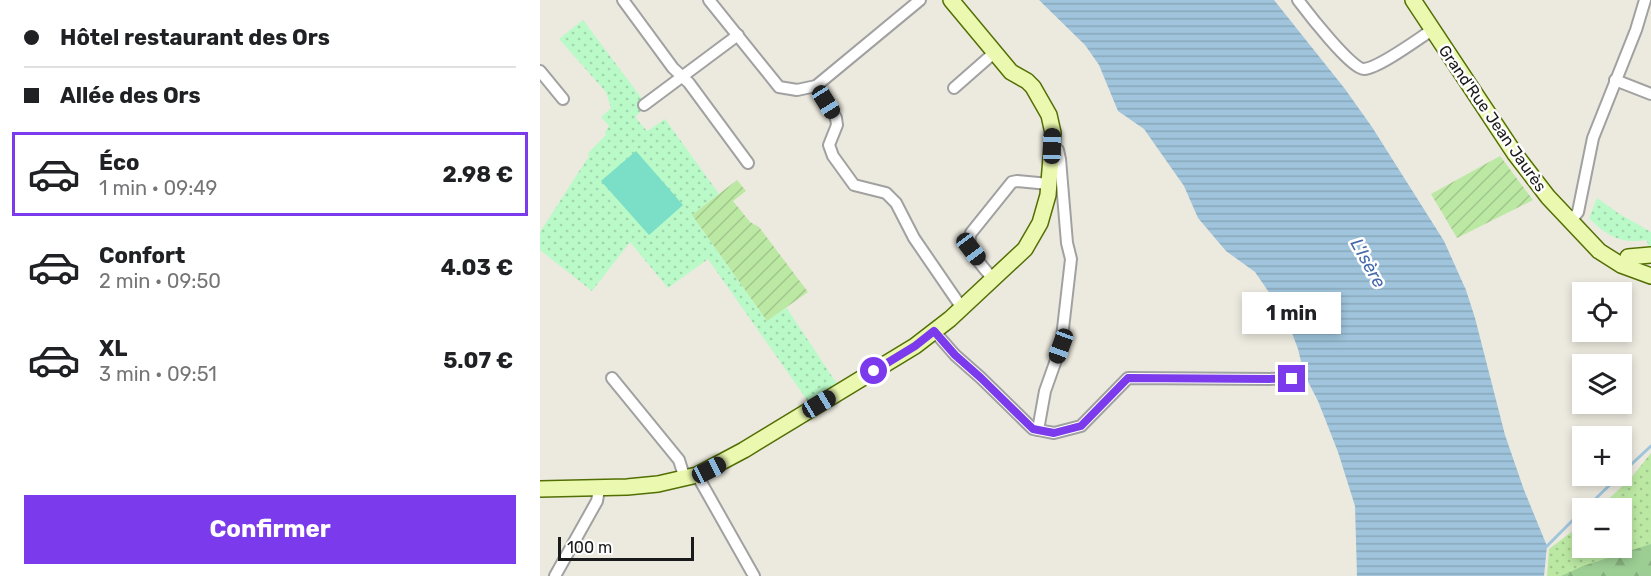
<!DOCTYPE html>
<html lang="fr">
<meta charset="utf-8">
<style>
:root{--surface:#fff;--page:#f2f2f2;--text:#202124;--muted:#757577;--line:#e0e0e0;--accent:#7c3aed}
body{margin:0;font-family:Rubik,sans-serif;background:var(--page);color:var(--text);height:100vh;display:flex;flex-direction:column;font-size:22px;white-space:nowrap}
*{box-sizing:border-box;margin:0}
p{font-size:20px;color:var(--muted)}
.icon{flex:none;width:33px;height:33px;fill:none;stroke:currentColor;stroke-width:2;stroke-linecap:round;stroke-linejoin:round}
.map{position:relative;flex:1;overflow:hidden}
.details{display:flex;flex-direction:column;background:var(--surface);width:540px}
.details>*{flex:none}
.banner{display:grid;align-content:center;height:132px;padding:0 24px;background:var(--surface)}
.fabs{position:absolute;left:1032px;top:282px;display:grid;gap:12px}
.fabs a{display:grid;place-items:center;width:60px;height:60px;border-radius:0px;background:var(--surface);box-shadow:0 3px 9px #0003;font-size:30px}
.scale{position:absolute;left:18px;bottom:15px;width:136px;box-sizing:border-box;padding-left:6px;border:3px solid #1a1a1a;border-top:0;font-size:16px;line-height:21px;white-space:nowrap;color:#1a1a1a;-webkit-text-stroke:4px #fff;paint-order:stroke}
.end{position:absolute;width:27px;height:27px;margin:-14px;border:8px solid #7c3aed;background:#fff;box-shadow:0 0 0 3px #fff}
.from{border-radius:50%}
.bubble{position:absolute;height:42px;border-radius:0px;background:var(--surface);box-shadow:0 3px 9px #0003;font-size:20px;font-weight:700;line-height:42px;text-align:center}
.car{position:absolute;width:18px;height:36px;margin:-18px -9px;border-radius:8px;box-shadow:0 0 4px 2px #0007;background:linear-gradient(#222 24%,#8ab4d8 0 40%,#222 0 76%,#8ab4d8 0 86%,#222 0)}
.banner b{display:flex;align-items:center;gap:21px;height:57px;font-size:22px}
.banner b+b{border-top:2px solid var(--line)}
.banner i{width:15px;height:15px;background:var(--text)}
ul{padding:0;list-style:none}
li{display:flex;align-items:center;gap:18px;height:84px;margin:0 12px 9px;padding:0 12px;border:3px solid transparent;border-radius:0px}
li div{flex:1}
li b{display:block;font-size:22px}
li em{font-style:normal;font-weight:700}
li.selected{border-color:var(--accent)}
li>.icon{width:54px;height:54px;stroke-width:1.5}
.cta{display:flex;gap:12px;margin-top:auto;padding:12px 24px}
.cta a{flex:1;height:69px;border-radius:0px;background:var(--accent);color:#fff;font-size:24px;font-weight:700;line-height:69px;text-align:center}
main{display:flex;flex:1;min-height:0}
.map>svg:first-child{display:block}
.grass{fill:url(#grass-dots)}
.forest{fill:url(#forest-firs)}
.park{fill:url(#park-dots)}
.garden{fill:url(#garden-furrows)}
.pitch{fill:#7bdec6}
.water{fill:url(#water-rules)}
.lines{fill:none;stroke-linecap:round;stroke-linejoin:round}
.stream{stroke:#9fc4db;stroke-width:3}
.street-casing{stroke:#a1a1a1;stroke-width:14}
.secondary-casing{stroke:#536f04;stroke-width:18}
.street{stroke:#fff;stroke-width:10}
.secondary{stroke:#ebf9b0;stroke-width:15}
.route{stroke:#7c3aed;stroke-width:8}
.labels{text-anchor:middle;stroke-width:5;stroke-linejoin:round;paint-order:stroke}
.street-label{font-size:16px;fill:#1a1a1a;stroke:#fff}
.water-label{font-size:18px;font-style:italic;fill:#476aaa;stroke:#fff}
</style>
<main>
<section class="details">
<div class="banner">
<b><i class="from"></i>Hôtel restaurant des Ors</b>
<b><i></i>Allée des Ors</b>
</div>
<ul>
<li class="selected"><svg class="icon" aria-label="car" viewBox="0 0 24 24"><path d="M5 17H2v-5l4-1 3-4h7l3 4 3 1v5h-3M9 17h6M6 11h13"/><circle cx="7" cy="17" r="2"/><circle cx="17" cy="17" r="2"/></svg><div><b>Éco</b><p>1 min · 09:49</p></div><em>2.98 €</em></li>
<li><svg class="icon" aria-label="car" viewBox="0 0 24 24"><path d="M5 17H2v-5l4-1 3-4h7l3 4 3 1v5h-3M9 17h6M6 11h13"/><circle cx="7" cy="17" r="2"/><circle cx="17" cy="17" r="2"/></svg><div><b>Confort</b><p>2 min · 09:50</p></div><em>4.03 €</em></li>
<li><svg class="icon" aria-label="car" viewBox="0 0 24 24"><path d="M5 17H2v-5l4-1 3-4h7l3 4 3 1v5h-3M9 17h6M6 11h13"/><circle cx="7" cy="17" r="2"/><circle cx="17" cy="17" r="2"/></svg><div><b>XL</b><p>3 min · 09:51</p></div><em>5.07 €</em></li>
</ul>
<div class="cta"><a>Confirmer</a></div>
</section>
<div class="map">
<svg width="1111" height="576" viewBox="0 0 1111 576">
<defs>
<pattern id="grass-dots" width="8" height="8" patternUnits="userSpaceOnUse" patternTransform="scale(1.5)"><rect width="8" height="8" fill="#bbe8a3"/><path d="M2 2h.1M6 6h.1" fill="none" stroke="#a0c68c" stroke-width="1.8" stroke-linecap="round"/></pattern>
<pattern id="forest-firs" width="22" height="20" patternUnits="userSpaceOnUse" patternTransform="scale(1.5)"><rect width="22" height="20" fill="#9ccd93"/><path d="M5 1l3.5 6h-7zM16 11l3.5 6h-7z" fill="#86af7e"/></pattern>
<pattern id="park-dots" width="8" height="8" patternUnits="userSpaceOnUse" patternTransform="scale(1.5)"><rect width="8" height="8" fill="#baf9c8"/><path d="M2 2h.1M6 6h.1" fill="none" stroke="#9fd5ab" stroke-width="1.8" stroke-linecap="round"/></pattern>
<pattern id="garden-furrows" width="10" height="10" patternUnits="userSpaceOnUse" patternTransform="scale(1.5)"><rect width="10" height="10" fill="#bbe8a3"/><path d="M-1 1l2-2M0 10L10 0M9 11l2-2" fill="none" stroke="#a0c68c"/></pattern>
<pattern id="water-rules" width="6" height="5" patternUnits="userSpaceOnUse" patternTransform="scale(1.5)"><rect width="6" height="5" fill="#9fc4db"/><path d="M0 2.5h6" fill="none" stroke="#88a8bb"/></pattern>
</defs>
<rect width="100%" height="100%" fill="#eceadf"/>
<!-- grass -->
<polygon class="grass" points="1111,453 1111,566 1075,576 1007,576 1009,549 1042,524 1042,548 1082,548 1082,508 1059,508 1091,478"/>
<!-- forest -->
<polygon class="forest" points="1111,544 1111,576 1021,576 1043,566"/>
<!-- park -->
<g class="park">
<polygon points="43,20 103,100 102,110 95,117 107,131 125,119 179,194 152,215 227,321 246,307 299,387 268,405 265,397 168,259 128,288 90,242 52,291 0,250 0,232 49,156 48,153 66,135 65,132 69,126 61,117 71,108 66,92 19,39"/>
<path d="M1057 198 1078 213 1111 232V249L1106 240C1081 244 1066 236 1049 218Z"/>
</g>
<!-- garden -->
<g class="garden">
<polygon points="960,156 993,200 917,238 891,194"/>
<polygon points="197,180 206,191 193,201 210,222 219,227 268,292 227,321 152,215"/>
</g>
<!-- pitch -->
<polygon class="pitch" points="96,151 143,205 109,235 61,181"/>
<!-- water -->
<polygon class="water" points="499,0 734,0 805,89 832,127 904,241 926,290 935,318 965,435 984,490 1007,546 1004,576 817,576 815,506 798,452 778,401 764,374 758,349 746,317 715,272 686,251 658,218 644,186 604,129 578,111 559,65 545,45"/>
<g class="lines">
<!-- stream -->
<g class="stream">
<polyline points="1082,473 1111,446"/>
<polyline points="1046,508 1079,476"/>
<polyline points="1005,548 1042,511"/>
</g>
<!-- street casing -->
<g class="street-casing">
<g id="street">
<polyline points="83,0 133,68 149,83 208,163"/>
<polyline points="169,0 239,87 257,90 276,86 380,0"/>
<path d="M758 0C767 12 812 70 824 69 839 68 878 39 892 30"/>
<polyline points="0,71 23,99"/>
<polyline points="1075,80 1111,94"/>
<polyline points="276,86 296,118 297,125 289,145 293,156 314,185 346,193 356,203 374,238 422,308"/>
<polyline points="414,88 455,52"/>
<polyline points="104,105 198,35"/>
<polyline points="1031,221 1038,212 1053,138 1096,30 1105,0"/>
<path d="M454 280C444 268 424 249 431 233L472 182 477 181 509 184"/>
<polyline points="394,331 415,355 441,378 493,429 498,430 514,433 541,426 588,378 752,379"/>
<polyline points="72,378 139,460 145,479"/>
<polyline points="498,430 505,391 521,346 531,259 527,243 520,159 518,150 512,146"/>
<polyline points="157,475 214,576"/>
<polyline points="15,576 57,501 59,489"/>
</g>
</g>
<!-- secondary casing -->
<g class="secondary-casing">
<g id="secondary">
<polyline points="873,0 975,154 1008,197 1059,251 1081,265 1111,276"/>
<polyline points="1088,257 1111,255"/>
<polyline points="0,489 87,487 118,484 157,475 204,450 375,346 410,319 485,249 500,223 508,195 513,133 509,115 493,87 487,81 471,72 411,0"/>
</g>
</g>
<!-- street -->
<use href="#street" class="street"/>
<!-- secondary -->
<use href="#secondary" class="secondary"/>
</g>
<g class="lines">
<!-- route -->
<polyline class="route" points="334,371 375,346 394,331 415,355 441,378 493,429 498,430 514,433 541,426 588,378 752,379"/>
</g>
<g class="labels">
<!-- street labels -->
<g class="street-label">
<text transform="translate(953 118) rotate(55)" y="6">Grand'Rue Jean Jaurès</text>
</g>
<!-- water labels -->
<g class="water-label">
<text transform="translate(828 263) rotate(61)" y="6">L'Isère</text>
</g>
</g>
</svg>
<div class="fabs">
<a><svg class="icon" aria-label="locate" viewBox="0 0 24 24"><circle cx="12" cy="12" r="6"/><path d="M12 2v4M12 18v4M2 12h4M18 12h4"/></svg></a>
<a><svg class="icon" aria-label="layers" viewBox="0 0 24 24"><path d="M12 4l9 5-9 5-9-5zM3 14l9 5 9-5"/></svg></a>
<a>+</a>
<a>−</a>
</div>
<div class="scale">100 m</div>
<i class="end from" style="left:334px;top:371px"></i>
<i class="end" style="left:752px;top:379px"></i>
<div class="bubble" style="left:702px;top:292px;width:99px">1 min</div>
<i class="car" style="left:286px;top:102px;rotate:148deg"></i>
<i class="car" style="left:512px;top:146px;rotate:1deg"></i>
<i class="car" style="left:431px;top:249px;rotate:143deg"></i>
<i class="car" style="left:521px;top:346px;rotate:200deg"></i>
<i class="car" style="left:279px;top:404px;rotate:59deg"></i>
<i class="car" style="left:169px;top:470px;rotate:63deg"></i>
</div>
</main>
